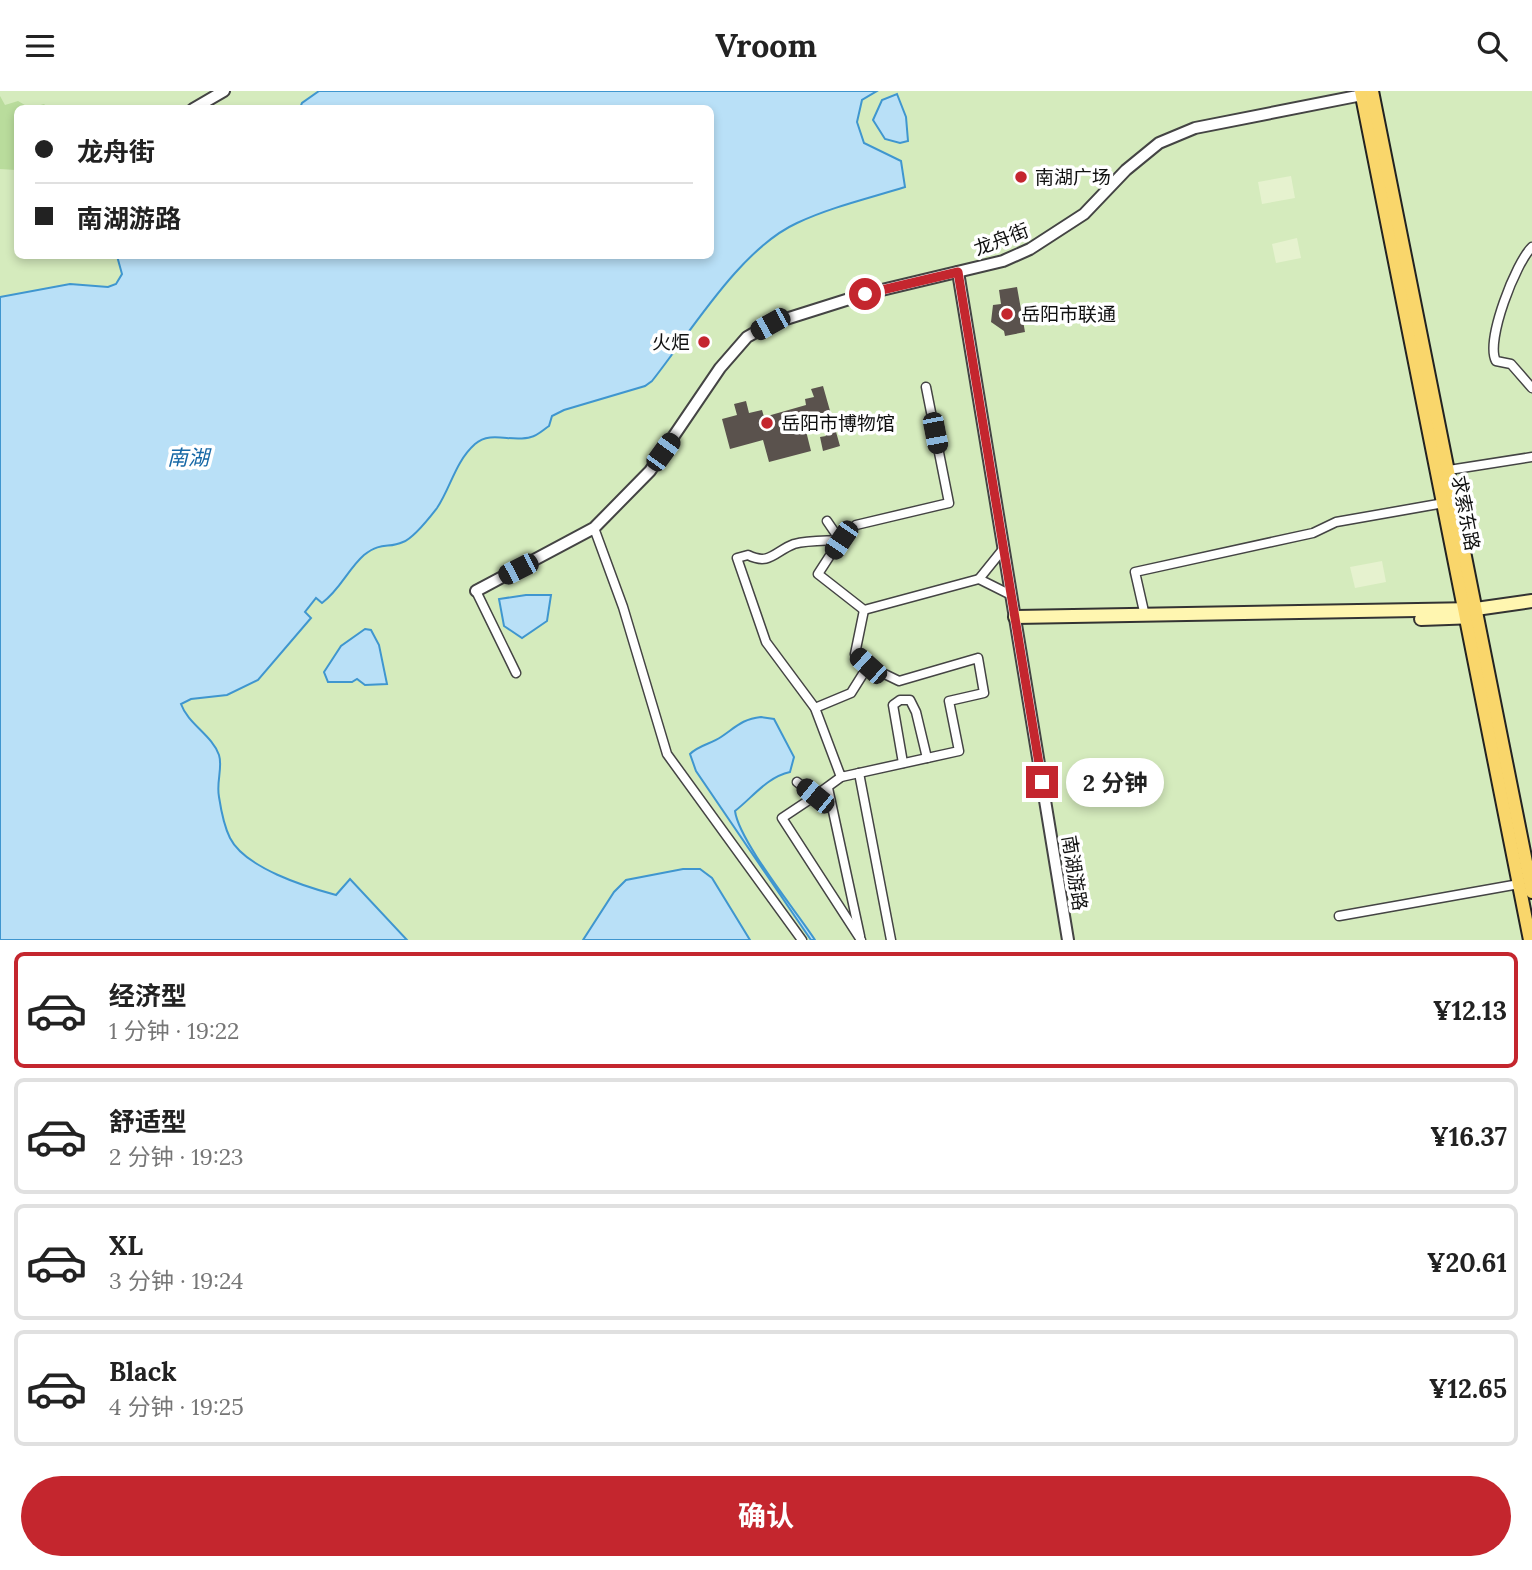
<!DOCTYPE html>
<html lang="zh">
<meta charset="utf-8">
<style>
:root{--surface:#fff;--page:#f2f2f2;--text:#222;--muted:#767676;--line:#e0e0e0;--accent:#c4262e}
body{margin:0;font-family:Lora,"Noto Sans SC",serif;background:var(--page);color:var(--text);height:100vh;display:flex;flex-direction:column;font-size:26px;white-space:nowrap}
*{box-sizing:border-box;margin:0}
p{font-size:23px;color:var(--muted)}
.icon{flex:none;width:38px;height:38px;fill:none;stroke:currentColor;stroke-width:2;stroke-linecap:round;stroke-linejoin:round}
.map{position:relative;height:849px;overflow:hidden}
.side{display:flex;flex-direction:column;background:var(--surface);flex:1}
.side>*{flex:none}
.top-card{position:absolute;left:14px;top:14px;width:700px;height:154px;border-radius:10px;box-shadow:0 4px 10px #0003;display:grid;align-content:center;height:154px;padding:0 21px;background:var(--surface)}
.end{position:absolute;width:32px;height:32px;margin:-16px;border:9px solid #c4262e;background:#fff;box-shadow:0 0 0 4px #fff}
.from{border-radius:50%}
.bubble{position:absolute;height:49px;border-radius:24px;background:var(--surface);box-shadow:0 4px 10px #0003;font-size:23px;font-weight:700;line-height:49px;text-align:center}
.car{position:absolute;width:21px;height:42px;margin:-21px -10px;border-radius:9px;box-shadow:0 0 5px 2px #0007;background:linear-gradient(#222 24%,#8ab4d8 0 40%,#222 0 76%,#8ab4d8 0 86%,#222 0)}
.top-card b{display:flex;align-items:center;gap:24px;height:66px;font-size:26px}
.top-card b+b{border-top:2px solid var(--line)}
.top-card i{width:18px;height:18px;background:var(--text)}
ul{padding:12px 0 0;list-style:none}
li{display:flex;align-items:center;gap:21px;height:116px;margin:0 14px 10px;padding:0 7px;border:4px solid var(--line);border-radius:10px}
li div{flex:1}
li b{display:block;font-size:26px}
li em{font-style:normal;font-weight:700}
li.on{border-color:var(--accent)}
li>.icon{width:63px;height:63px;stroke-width:1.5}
.button{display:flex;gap:14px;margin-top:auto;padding:14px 21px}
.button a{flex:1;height:80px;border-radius:42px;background:var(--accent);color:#fff;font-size:28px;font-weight:700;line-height:80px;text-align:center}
header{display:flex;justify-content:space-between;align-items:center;height:91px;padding:0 21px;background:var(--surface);font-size:32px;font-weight:700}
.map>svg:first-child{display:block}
.green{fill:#d5ebbd;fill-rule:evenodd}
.forest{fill:#b9dc9c}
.pitch{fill:#e6f2cf}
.water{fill:#b9e0f7;stroke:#3f96cf;stroke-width:2}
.building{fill:#5a524d}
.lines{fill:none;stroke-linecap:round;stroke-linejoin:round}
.minor-casing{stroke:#444;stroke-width:11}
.tertiary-casing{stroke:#444;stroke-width:14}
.secondary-casing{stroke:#333;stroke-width:16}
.primary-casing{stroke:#222;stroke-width:16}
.minor{stroke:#fff;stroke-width:8}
.tertiary{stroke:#fff;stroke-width:10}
.secondary{stroke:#fff6b0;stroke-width:12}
.primary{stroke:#f9d66b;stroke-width:12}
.route{stroke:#c4262e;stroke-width:9}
.poi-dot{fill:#c4262e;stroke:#fff;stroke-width:2.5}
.labels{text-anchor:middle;stroke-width:7;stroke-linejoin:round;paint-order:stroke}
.poi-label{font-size:19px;fill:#111;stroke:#fff;text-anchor:start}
.street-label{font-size:19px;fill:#111;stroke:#fff}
.water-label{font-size:21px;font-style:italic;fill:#1768a6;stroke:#fff}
</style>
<header><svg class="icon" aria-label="menu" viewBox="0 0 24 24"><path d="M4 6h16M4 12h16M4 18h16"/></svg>Vroom<svg class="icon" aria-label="search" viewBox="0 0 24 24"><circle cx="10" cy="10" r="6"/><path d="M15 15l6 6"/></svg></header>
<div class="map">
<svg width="1532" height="849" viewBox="0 0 1532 849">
<rect width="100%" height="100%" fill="#fffdf5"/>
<!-- green -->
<path class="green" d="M0 0H1532V849H0ZM18 18H710V164H18Z"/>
<!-- forest -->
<polygon class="forest" points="0,5 5,14 18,10 30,17 44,13 48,17 18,18 16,79 0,78"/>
<!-- pitch -->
<g class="pitch">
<polygon points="1291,85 1295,107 1262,113 1258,91"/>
<polygon points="1297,147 1301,167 1276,172 1272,153"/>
<polygon points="1382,470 1386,491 1355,497 1350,476"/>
</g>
<!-- water -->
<g class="water">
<path d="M319 0H877L862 9 857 31 864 52 901 70 905 96C870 107 831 116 797 132 740 158 691 241 652 290L645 295 564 319 552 325 549 335C543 339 537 345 531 346 512 352 491 339 475 353 455 371 451 396 437 417 430 426 414 447 403 451 388 458 382 450 364 464 348 478 340 499 322 512L316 507 305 521 311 527 258 589 227 604 191 608 181 613C188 633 212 644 219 664 223 676 216 691 219 706 221 719 224 735 230 747 245 777 306 796 336 804L350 788 407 849H0V206L70 193 108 196 116 193 122 183 117 165 710 164V18L300 17 302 12Z"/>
<polygon points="897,3 906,26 908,50 900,52 885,48 873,29 882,9"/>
<polygon points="526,504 551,504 547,530 522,547 504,535 499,508"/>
<polygon points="365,538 371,539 379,554 387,593 365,594 357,588 352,591 328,591 324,581 341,555"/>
<path d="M761 626 774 628 794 666 790 681C767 686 753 706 735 720 739 750 796 820 815 849H811L696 680 690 663C699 654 711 653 721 646 736 636 742 628 761 626Z"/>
<polygon points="683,778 700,778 712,787 750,849 583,849 614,801 626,789"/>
</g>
<!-- building -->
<g class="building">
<polygon points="1017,196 1025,241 1005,245 1004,240 991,231 993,214 1001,213 999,199"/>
<polygon points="823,295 840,355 823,360 820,346 826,345 820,323 808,326 811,336 806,340 811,360 769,371 763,349 730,358 722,328 737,324 734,313 746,310 749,322 762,319 764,326 806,314 805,308 814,306 811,298"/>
</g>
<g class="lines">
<!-- minor casing -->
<g class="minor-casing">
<g id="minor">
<path d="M1532 156C1516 171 1485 250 1496 270L1511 273 1532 297"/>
<polyline points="926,296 949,412 856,434 840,449 818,483 864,519 979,488"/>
<polyline points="1449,379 1532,366"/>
<polyline points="827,430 840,449"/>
<polyline points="594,437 623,516 667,663 802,849"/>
<path d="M840 449C826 450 809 449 794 453 775 460 770 475 748 464L737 467 766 551 815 617 841 686 959 660 949 610 984 602 978 567 899 590 868 575 855 563 864 519"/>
<polyline points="1004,457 979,488 1011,504"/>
<polyline points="476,500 516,582"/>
<polyline points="1145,525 1135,481 1313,442 1336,431 1444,412"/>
<polyline points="815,617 851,602 868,575"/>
<polyline points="903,672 893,614 900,609 910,609 916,621 927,667"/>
<polyline points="859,682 891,849"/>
<polyline points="797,691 815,705 841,686"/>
<polyline points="828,697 860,845"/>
<polyline points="815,705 782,727 861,849"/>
<polyline points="1339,825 1519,793"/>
</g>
</g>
<!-- tertiary casing -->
<g class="tertiary-casing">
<g id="tertiary">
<polyline points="193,18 224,0"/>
<polyline points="958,181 1068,849"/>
<polyline points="476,500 594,437 650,380 720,277 747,246 770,233 865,203 1003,170 1030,158 1084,123 1126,79 1159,52 1195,37 1362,4"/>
</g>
</g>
<!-- secondary casing -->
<g class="secondary-casing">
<g id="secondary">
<polyline points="1015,526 1476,518 1532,510"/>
<polyline points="1421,528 1476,526"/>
</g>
</g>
<!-- primary casing -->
<g class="primary-casing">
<g id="primary">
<polyline points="1361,0 1530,849"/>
<polyline points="1372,0 1532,801"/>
</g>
</g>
<!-- minor -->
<use href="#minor" class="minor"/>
<!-- tertiary -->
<use href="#tertiary" class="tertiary"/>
<!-- secondary -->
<use href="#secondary" class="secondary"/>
<!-- primary -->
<use href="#primary" class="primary"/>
</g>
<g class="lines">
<!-- route -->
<polyline class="route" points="865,203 958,181 1042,691"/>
</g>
<!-- markers -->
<g class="poi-dot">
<circle cx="1021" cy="86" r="7"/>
<circle cx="1007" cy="223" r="7"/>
<circle cx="704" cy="251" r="7"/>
<circle cx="767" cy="332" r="7"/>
</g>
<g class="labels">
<!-- poi labels -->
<g class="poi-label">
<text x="1035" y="93">南湖广场</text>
<text x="1021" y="230">岳阳市联通</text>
<text x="690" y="258" text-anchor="end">火炬</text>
<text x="781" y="339">岳阳市博物馆</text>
</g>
<!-- street labels -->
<g class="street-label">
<text transform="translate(1001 148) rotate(-21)" y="7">龙舟街</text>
<text transform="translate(1466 422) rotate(79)" y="7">求索东路</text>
<text transform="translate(1075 782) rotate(81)" y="7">南湖游路</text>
</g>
<!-- water labels -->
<g class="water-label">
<text x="188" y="374">南湖</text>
</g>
</g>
</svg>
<i class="end from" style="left:865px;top:203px"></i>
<i class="end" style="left:1042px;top:691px"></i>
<div class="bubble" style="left:1066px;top:667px;width:98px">2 分钟</div>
<i class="car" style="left:770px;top:233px;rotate:241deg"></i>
<i class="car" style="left:935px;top:342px;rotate:169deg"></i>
<i class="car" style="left:663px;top:361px;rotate:36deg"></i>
<i class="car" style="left:841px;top:449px;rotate:214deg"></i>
<i class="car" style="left:518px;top:478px;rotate:243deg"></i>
<i class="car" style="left:868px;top:575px;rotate:312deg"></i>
<i class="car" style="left:815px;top:705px;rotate:309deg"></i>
<div class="top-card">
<b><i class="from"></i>龙舟街</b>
<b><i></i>南湖游路</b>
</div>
</div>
<section class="side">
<ul>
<li class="on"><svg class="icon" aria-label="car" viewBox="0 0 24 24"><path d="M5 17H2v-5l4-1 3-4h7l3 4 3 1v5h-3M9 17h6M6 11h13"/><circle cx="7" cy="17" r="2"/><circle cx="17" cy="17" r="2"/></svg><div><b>经济型</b><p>1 分钟 · 19:22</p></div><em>¥12.13</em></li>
<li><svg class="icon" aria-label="car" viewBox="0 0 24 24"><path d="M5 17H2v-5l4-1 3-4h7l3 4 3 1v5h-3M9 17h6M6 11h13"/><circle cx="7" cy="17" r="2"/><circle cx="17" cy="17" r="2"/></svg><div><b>舒适型</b><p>2 分钟 · 19:23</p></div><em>¥16.37</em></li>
<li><svg class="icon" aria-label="car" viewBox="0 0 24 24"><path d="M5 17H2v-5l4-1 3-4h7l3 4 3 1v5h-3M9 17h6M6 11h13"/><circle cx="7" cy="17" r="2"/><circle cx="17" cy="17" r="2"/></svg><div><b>XL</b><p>3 分钟 · 19:24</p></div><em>¥20.61</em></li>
<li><svg class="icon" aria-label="car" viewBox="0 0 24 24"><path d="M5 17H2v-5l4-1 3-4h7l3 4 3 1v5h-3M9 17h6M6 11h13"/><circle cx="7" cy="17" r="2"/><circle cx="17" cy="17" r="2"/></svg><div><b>Black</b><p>4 分钟 · 19:25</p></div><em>¥12.65</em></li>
</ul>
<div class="button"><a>确认</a></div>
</section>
